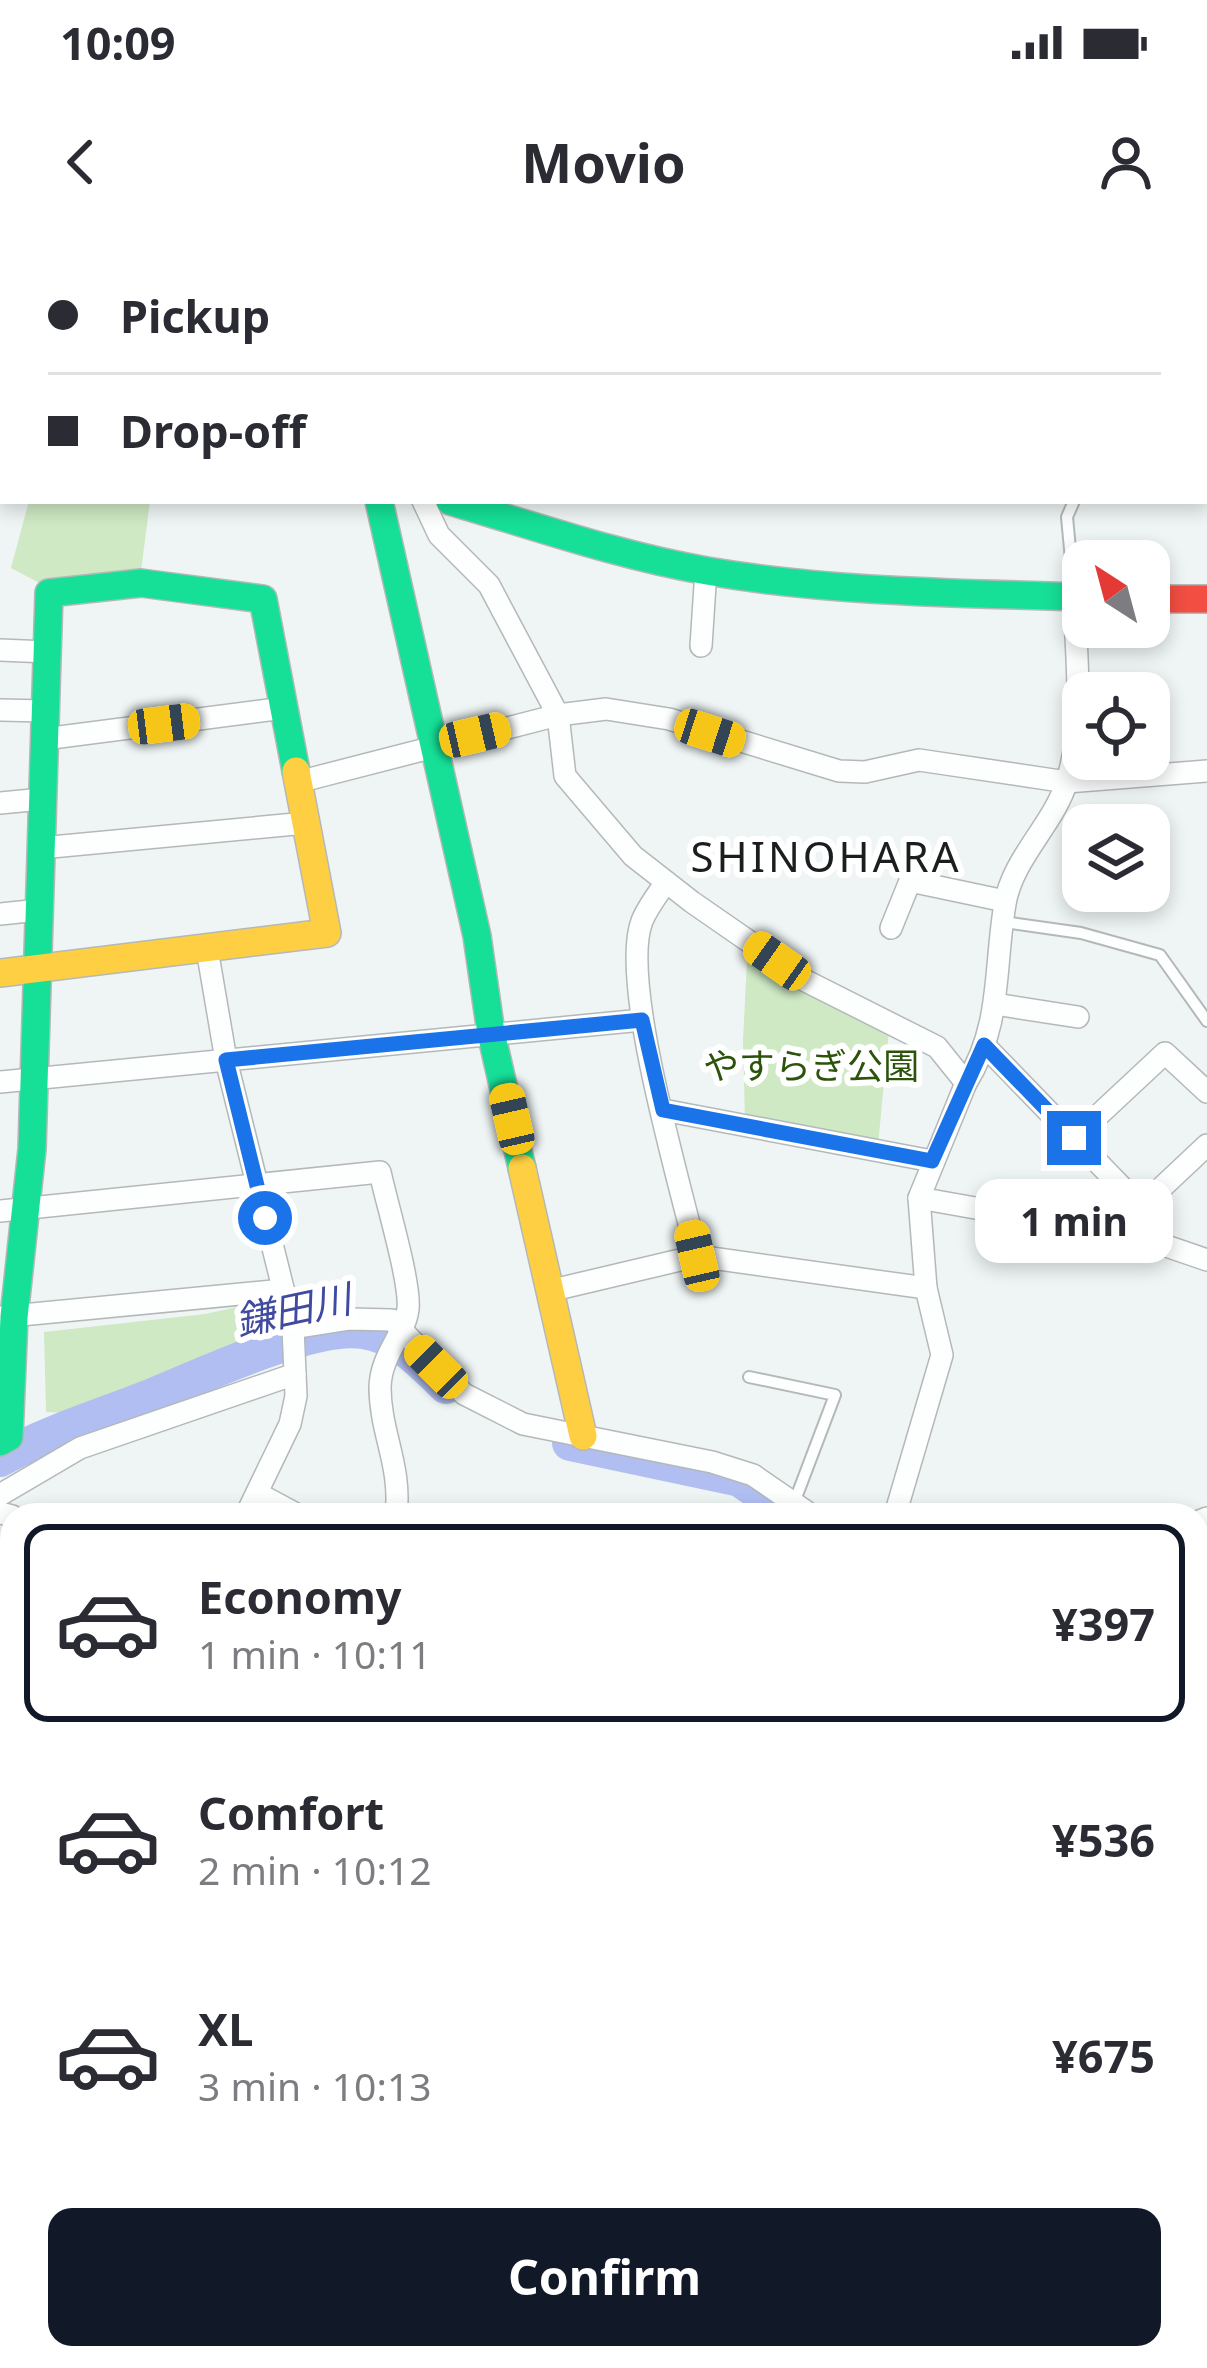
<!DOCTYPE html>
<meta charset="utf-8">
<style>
:root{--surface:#fff;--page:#f7f7f7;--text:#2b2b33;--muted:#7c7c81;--line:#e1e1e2;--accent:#111827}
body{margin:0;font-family:"Noto Sans","Noto Sans JP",sans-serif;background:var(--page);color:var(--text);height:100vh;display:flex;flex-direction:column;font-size:45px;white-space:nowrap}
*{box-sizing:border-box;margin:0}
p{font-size:39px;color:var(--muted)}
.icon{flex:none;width:66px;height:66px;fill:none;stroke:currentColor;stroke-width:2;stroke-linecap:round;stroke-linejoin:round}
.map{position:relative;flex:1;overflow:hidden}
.drawer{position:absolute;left:0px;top:1263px;width:1209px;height:867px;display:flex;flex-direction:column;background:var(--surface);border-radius:36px 36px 0 0;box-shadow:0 6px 18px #0003}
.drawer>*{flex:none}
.top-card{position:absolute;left:0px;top:0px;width:1209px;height:264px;box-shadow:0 6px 18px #0003;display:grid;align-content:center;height:264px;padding:0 48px;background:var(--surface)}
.needle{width:78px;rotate:324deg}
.controls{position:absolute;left:1062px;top:300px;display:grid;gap:24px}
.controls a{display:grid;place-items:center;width:108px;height:108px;border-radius:24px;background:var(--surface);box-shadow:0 6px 18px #0003;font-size:60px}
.end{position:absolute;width:54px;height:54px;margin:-27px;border:15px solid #1a73e8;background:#fff;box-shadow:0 0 0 6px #fff}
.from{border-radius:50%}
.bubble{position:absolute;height:84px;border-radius:24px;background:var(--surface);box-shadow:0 6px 18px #0003;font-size:39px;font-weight:700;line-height:84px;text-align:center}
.car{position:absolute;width:36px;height:72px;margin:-36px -18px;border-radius:15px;box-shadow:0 0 9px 3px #0007;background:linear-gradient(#f5c518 24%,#345 0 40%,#f5c518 0 76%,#345 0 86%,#f5c518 0)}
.top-card b{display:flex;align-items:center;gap:42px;height:114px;font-size:45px}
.top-card b+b{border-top:3px solid var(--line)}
.top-card i{width:30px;height:30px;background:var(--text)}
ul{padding:21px 0 0;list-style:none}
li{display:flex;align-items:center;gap:36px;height:198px;margin:0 24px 18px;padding:0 24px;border:6px solid transparent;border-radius:24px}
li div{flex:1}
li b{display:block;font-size:45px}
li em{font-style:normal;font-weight:700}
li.current{border-color:var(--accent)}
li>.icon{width:108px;height:108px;stroke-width:1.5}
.action{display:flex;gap:24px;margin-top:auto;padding:24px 48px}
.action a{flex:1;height:138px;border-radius:24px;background:var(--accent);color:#fff;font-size:48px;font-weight:700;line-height:138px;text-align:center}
.status{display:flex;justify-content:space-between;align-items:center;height:84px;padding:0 60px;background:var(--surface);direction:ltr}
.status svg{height:33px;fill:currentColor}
header{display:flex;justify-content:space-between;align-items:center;height:156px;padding:0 48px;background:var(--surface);font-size:54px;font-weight:700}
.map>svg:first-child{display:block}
.green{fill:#cee9c4}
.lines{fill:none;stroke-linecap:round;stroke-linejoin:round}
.stream{stroke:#b1bef2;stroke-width:6}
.river{stroke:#b1bef2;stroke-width:36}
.lane-casing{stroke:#b4b8b8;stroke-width:14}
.street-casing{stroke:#b4b8b8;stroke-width:24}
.fast-casing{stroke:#b4b8b8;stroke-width:30}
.slow-casing{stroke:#b4b8b8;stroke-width:30}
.jam-casing{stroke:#b4b8b8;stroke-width:30}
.lane{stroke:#fdfefe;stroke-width:10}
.street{stroke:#fdfefe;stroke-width:21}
.fast{stroke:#16e098;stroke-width:27}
.slow{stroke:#ffcf43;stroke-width:27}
.jam{stroke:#f24e42;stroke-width:27}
.route{stroke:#1a73e8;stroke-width:15}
.labels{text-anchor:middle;stroke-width:12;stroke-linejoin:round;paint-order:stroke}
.park-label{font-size:36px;fill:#2b540a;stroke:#fff}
.water-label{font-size:39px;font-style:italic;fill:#404a9f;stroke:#fff}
.quarter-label{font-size:42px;letter-spacing:3px;fill:#1a1e1e;stroke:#fff}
</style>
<div class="status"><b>10:09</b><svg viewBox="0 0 49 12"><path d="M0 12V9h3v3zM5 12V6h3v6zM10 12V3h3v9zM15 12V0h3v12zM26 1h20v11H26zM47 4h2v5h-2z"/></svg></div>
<header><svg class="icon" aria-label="back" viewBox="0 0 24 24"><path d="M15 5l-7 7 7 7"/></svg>Movio<svg class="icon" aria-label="person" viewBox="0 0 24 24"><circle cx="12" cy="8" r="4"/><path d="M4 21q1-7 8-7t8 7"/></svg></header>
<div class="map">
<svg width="1207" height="2128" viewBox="0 0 1207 2128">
<rect width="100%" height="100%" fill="#eff5f5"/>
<!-- green -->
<g class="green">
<polygon points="29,261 150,261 140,339 49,348 11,328"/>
<polygon points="747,721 889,790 878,905 745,881 743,801"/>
<polygon points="261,1062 278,1086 259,1104 63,1173 46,1172 44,1092 205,1074"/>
</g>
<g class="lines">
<!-- stream -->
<polyline class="stream" points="1197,1948 1207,1949"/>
<!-- river -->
<g class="river">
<polyline points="570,1203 740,1239 791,1275"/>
<path d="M0 1219C45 1194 96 1178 145 1159 196 1139 311 1083 363 1091 397 1095 422 1123 446 1146"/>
<polyline points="1197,1415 1207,1417"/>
</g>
<!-- lane casing -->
<g class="lane-casing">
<g id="lane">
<polyline points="1155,3 1156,0"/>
<polyline points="1074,352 1067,277 1074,261"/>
<polyline points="1004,682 1081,693 1160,715 1207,781"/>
<polyline points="749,1137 835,1155 794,1263"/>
<polyline points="0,1740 12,1742"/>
</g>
</g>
<!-- street casing -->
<g class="street-casing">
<g id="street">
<polyline points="181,0 181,3"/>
<polyline points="423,261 439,295 489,345 558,475 565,536 633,616 692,662 806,741 937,807 966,843 919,958 926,1048 942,1115 895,1275"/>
<polyline points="701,406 706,330"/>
<polyline points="0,410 47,412"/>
<polyline points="0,470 45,471"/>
<polyline points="44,499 284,468"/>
<polyline points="298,542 558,475 606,469 669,479 839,531 865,532 919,520 1067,542 1207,531"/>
<polyline points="0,563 42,559"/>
<polyline points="41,608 306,583"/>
<path d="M666 642C658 654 647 668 642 681 619 741 681 946 697 1016"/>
<polyline points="0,674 39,670"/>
<polyline points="891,688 910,641 1005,661"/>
<polyline points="207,709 226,820 293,1088 296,1156 290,1184 246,1275"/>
<polyline points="995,764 1078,777"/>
<polyline points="984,805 1141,967 1207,905"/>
<polyline points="0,842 642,780"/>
<path d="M966 843C1002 786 994 728 1005 664 1012 619 1054 584 1067 541 1085 483 1076 416 1074 357"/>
<polyline points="663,870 932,921"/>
<polyline points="1074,898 1165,813 1207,852"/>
<polyline points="919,958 1143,998 1207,1020"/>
<path d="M0 971 380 932C386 961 411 1043 408 1069 405 1095 381 1114 380 1147 380 1193 402 1226 396 1275"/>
<polyline points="553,1050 697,1016 926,1048"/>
<polyline points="0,1077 283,1050"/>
<polyline points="293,1088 350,1079 392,1080 464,1154 523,1184 712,1222 753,1235 811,1275"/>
<polyline points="257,1253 298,1275"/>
<polyline points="0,1255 80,1208 295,1134"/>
<polyline points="0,1273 12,1276"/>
<polyline points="1197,1282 1207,1278"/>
<polyline points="1197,1349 1207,1353"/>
<polyline points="0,1420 12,1422"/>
<polyline points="0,1489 12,1461"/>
<polyline points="1197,1585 1207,1589"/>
<polyline points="1197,1732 1207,1733"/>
<polyline points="1197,1809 1207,1811"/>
<polyline points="1202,1920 1207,1890"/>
<polyline points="660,2118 686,2128"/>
<polyline points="427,2128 433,2118"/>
<polyline points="735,2128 739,2118"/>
<polyline points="788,2128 791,2118"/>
</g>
</g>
<!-- fast casing -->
<g class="fast-casing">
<g id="fast">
<polyline points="379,261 477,696 491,793 522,928"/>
<path d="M450 261C535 286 620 316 707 331 831 352 958 353 1083 357"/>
<polyline points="0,1202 9,1197 14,1077 32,909 49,353 141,343 263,359 296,531"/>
</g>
</g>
<!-- slow casing -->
<g class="slow-casing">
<g id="slow">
<polyline points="0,733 327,693 296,531"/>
<polyline points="522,928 583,1196"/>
<polyline points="0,2079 12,2085"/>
</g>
</g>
<!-- jam casing -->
<g class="jam-casing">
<g id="jam">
<polyline points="0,158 3,158"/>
<polyline points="1149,359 1207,359"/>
<polyline points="71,2118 93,2128"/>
</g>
</g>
<!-- lane -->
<use href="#lane" class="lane"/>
<!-- street -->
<use href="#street" class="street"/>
<!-- fast -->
<use href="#fast" class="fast"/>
<!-- slow -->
<use href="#slow" class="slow"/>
<!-- jam -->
<use href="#jam" class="jam"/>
</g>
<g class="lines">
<!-- route -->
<polyline class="route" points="265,978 226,820 642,780 663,870 932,921 984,805 1074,898"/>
</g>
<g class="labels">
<!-- park labels -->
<g class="park-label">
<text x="811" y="839">やすらぎ公園</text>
</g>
<!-- water labels -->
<g class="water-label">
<text transform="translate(293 1070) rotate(-12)" y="14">鎌田川</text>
</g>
<!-- quarter labels -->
<g class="quarter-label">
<text x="826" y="632">SHINOHARA</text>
</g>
</g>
</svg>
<div class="controls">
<a><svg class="needle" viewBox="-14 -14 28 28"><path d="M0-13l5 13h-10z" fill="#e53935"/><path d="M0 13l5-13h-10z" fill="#7c7c81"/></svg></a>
<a><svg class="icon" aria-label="locate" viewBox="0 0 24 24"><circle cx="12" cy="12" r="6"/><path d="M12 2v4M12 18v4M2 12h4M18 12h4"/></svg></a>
<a><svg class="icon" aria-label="layers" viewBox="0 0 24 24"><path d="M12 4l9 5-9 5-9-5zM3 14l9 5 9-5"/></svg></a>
</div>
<i class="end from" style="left:265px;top:978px"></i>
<i class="end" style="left:1074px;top:898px"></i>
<div class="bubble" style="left:975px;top:939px;width:198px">1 min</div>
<i class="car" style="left:164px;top:484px;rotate:83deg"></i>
<i class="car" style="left:710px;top:493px;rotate:108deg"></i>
<i class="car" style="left:475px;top:495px;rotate:77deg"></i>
<i class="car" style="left:777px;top:721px;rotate:305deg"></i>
<i class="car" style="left:512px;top:879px;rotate:347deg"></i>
<i class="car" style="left:697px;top:1016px;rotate:347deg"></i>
<i class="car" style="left:436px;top:1127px;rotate:315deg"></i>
<div class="top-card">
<b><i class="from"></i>Pickup</b>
<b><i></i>Drop-off</b>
</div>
<section class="drawer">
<ul>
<li class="current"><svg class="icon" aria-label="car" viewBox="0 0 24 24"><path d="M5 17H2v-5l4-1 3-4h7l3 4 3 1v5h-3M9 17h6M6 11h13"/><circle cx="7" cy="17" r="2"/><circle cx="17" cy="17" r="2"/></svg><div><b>Economy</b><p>1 min · 10:11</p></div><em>¥397</em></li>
<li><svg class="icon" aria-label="car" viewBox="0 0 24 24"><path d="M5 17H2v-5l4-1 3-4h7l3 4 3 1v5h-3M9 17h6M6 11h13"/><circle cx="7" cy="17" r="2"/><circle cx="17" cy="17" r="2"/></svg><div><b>Comfort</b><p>2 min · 10:12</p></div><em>¥536</em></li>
<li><svg class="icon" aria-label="car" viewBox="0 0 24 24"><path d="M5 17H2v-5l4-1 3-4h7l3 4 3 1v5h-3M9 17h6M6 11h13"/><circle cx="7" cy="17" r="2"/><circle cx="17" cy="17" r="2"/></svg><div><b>XL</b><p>3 min · 10:13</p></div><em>¥675</em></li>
</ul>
<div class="action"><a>Confirm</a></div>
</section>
</div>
